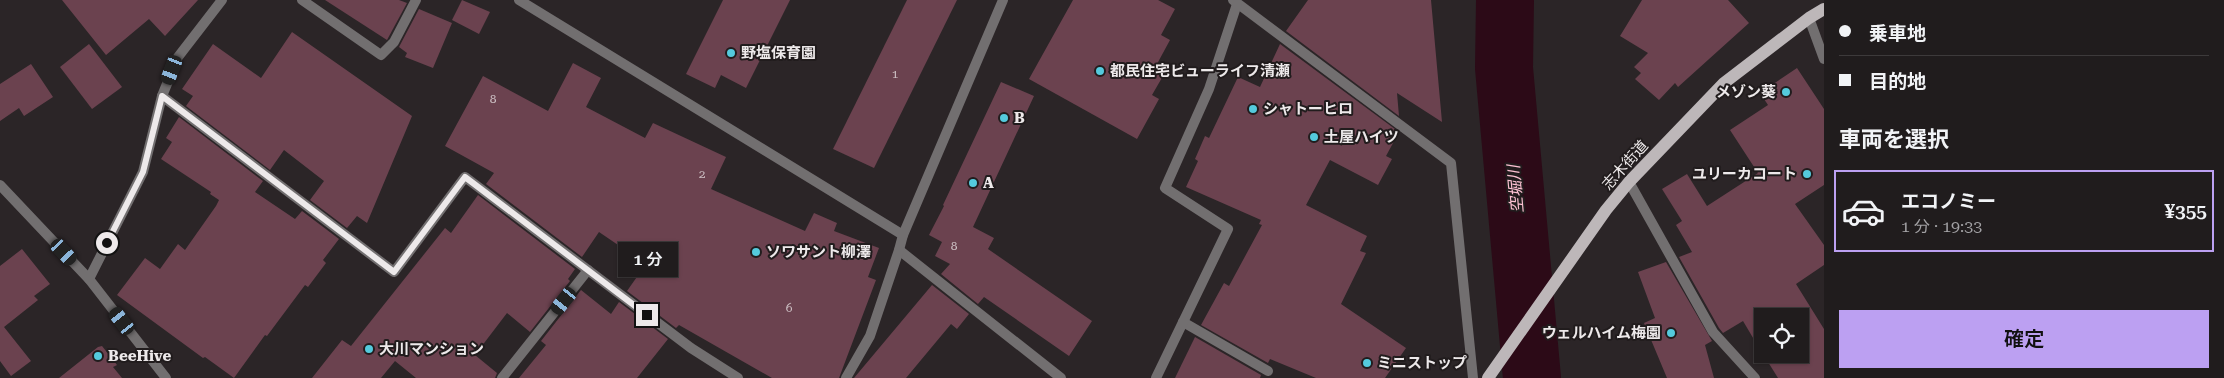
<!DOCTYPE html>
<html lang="ja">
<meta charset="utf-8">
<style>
:root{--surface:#201c1d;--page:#2d292a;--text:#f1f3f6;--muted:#a2a1a4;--line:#3d3a3b;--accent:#bca0f2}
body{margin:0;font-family:"Roboto Serif","Noto Sans JP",serif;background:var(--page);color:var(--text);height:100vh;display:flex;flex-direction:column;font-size:19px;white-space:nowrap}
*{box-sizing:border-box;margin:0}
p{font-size:16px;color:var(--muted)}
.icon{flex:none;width:28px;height:28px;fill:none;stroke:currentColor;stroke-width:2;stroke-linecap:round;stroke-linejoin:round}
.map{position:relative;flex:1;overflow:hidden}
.drawer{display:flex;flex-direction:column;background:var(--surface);width:400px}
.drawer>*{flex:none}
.top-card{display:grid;align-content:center;height:110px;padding:0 15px;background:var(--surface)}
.fabs{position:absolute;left:1754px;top:308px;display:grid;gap:10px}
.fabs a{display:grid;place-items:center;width:55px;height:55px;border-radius:0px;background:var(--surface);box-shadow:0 1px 4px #0004,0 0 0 1px var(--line);font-size:25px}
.end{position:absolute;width:22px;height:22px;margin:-11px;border:6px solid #ede9ea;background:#111;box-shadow:0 0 0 2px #111}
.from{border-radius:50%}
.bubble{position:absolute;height:35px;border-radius:0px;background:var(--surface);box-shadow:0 1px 4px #0004,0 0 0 1px var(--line);font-size:16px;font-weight:600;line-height:35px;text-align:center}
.car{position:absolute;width:15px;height:30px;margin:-15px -8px;border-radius:6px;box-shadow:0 0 4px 1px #0007;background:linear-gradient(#222 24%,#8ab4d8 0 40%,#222 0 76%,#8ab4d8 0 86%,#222 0)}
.top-card b{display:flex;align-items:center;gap:18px;height:48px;font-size:19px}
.top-card b+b{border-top:1px solid var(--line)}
.top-card i{width:12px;height:12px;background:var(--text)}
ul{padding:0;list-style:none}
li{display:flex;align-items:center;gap:15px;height:82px;margin:0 10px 8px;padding:0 5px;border:2px solid transparent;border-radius:0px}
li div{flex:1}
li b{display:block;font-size:19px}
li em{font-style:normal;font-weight:600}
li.active{border-color:var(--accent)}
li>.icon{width:45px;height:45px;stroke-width:1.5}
h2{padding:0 15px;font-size:22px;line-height:60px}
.button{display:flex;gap:10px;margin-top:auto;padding:10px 15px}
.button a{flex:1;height:58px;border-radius:0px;background:var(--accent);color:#111;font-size:20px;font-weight:600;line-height:58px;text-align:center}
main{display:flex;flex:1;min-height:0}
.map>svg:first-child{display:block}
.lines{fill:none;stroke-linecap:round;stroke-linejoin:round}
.river{stroke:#2c0a17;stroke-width:58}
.building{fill:#6b424f}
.street{stroke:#726f70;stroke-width:10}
.primary{stroke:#bdb7b9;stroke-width:12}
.route{stroke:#ede9ea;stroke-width:6}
.poi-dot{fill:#54cadd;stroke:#211c1d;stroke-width:2}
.labels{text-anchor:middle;stroke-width:4;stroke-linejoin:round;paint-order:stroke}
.number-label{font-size:12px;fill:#ccbfc3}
.poi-label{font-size:15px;font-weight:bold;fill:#ede9ea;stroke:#211c1d;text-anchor:start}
.street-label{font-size:15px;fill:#ede9ea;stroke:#211c1d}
.water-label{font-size:16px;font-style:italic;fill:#fcc1d2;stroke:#211c1d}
</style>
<main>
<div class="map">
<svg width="1824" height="378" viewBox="0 0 1824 378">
<rect width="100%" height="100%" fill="#2b2527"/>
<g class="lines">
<!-- river -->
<polyline class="river" points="1505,0 1504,68 1532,378"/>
</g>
<!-- building -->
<g class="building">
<polygon points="62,0 198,0 165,36 149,19 106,55"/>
<polygon points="325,0 399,0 407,3 387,40"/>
<polygon points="462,0 490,12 479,34 452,20"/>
<polygon points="723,0 790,0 746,88 721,75 715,88 686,74"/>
<polygon points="907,0 957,0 874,168 833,149"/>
<polygon points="1073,0 1158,0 1175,9 1161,35 1170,40 1157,64 1167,69 1152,95 1159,99 1137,139 1029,79"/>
<polygon points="1308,0 1431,0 1442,122 1397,93 1399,116 1286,31"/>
<polygon points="1642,0 1728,0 1749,23 1678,87 1675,83 1659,100 1635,79 1641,73 1634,67 1648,53 1620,36"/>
<polygon points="419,9 452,23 433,68 405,57 407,53 399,47"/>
<polygon points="292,32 412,116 367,223 357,216 347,228 310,200 324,181 284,150 270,170 186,106 193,96 182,89 213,44 261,78"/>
<polygon points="89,44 122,87 92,109 60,67"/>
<polygon points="1280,44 1399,132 1386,156 1392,159 1378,185 1330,160 1306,205 1367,236 1360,251 1366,253 1341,304 1406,348 1385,378 1316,378 1270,359 1268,363 1201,325 1224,283 1229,286 1262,225 1259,224 1261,220 1186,187 1198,161 1195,159 1205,136 1209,138 1238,77 1260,87"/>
<polygon points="573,63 601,78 586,107 645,138 653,123 726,157 711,189 805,231 814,213 837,223 834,231 879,248 868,277 876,280 839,378 772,378 679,325 676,328 627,291 646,264 599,232 582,257 486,184 494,173 445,146 483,76 548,111"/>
<polygon points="31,64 53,97 24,116 19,108 0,121 0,84"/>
<polygon points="1797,68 1824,109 1824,185 1795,204 1824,245 1824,265 1796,284 1824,329 1824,378 1778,378 1763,354 1800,354 1800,316 1762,316 1762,353 1743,321 1723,333 1719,328 1679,257 1692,252 1676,225 1682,221 1662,189 1687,174 1707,206 1758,173 1730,130 1768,105 1760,93"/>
<polygon points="1001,82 1034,96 973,227 994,238 988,249 1092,321 1069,356 984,297 978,304 941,274 950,264 935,256 942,242 929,235 944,206 943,205"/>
<polygon points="179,117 263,181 255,192 295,219 302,211 339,239 323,260 326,263 308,287 305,285 267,336 265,335 234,378 205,357 203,358 117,295 145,258 160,269 178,244 185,250 216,206 219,200 210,194 211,192 161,159 172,142 166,138"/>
<polygon points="478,195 575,269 568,279 570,281 530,332 507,313 475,355 497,373 495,378 416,378 395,361 381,378 312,378 342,340 351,346 445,228 451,233"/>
<polygon points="22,249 50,284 34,296 38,300 4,327 31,361 11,376 0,361 0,266"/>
<polygon points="1666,262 1712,341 1705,345 1714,378 1667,378 1644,323 1655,318 1638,272"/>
<polygon points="932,285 969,314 957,329 951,324 906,378 854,378"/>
<polygon points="581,290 611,314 619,302 668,339 637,378 519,378 546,345 541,341"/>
<polygon points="1195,337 1261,375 1260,378 1175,378"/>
<polygon points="102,346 117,365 113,367 122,378 59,378 98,347"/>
</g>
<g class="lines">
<!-- street -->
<g class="street">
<polyline points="302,0 381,55 394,42 416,0"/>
<polyline points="519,0 903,235"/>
<polyline points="1233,0 1451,163 1473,378"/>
<polyline points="1809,18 1824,59"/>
<polyline points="162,96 394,272 465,177 691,348 738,378"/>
<polyline points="1629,182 1713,332 1755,378"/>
<polyline points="0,185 89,279 166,378"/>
<polyline points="899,250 1061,378"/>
<polyline points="89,279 143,172 162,96 178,57 222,0"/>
<polyline points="1183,322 1268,371"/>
<polyline points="502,378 588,270"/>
<polyline points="846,378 870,336 899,250 903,235 1003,0"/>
<polyline points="1156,378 1228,229 1165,188 1209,89 1237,4"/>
</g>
<!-- primary -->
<polyline class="primary" points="1488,378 1606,210 1629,182 1724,83 1809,18 1824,9"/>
</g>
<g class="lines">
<!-- route -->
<polyline class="route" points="107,243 143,172 162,96 394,272 465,177 647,315"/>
</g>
<!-- markers -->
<g class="poi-dot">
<circle cx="731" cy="53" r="5"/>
<circle cx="1100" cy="71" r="5"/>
<circle cx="1786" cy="92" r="5"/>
<circle cx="1253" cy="109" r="5"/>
<circle cx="1004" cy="118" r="5"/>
<circle cx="1314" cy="137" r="5"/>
<circle cx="1807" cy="174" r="5"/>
<circle cx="973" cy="183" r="5"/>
<circle cx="756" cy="252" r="5"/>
<circle cx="1671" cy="333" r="5"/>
<circle cx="369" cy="349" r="5"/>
<circle cx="98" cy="356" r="5"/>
<circle cx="1367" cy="363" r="5"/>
</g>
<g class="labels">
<!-- number labels -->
<g class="number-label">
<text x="895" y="78">1</text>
<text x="493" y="103">8</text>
<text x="702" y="178">2</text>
<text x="954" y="250">8</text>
<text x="789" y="312">6</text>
</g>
<!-- poi labels -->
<g class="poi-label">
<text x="741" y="58">野塩保育園</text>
<text x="1110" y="76">都民住宅ビューライフ清瀬</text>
<text x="1776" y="97" text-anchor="end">メゾン葵</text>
<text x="1263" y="114">シャトーヒロ</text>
<text x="1014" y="123">B</text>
<text x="1324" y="142">土屋ハイツ</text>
<text x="1797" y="179" text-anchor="end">ユリーカコート</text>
<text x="983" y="188">A</text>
<text x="766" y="257">ソワサント柳澤</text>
<text x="1661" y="338" text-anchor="end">ウェルハイム梅園</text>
<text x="379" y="354">大川マンション</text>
<text x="108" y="361">BeeHive</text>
<text x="1377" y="368">ミニストップ</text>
</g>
<!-- street labels -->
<g class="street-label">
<text transform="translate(1625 165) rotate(-48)" y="5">志木街道</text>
</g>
<!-- water labels -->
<g class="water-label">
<text transform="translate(1515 189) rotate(-95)" y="6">空堀川</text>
</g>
</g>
</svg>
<div class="fabs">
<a><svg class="icon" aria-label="locate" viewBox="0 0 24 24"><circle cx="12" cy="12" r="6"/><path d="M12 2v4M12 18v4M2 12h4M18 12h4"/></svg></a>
</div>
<i class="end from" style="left:107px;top:243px"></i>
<i class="end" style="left:647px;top:315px"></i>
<div class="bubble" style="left:618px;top:242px;width:60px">1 分</div>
<i class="car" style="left:172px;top:70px;rotate:201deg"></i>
<i class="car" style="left:64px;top:252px;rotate:137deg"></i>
<i class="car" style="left:564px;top:301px;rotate:219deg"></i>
<i class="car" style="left:122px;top:321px;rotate:322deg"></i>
</div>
<section class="drawer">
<div class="top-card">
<b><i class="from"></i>乗車地</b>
<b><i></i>目的地</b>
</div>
<h2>車両を選択</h2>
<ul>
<li class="active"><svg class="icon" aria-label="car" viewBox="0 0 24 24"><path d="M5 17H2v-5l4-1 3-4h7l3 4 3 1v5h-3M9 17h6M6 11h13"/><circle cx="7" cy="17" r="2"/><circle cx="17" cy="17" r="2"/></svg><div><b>エコノミー</b><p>1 分 · 19:33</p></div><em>¥355</em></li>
</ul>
<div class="button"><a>確定</a></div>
</section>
</main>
